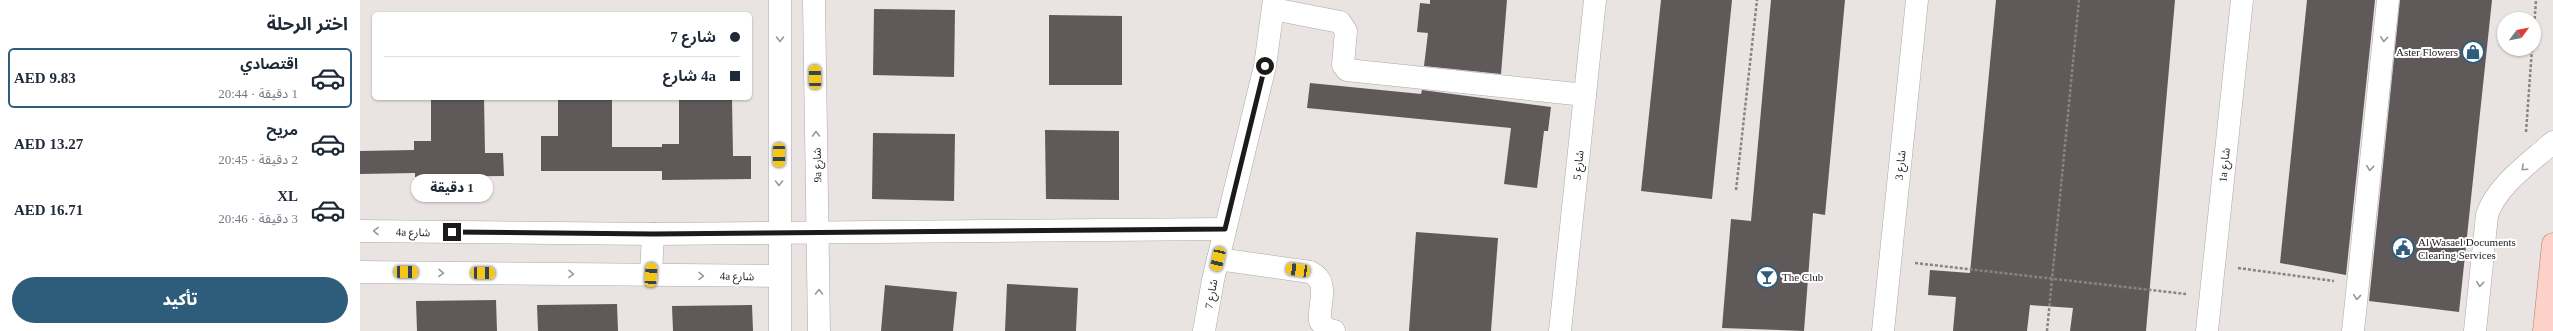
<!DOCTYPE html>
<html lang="ar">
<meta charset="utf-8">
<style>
:root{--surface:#fff;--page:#f2f2f3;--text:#1f2937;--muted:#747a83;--line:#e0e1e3;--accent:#2e5c7b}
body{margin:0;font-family:"Times New Roman","Noto Sans Arabic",serif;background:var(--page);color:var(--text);direction:rtl;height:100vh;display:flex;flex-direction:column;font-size:15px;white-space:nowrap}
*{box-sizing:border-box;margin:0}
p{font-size:13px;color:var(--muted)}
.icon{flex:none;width:22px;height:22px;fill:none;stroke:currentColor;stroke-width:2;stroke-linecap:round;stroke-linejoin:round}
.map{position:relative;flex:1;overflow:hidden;direction:ltr}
.panel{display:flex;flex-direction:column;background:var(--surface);width:360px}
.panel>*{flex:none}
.top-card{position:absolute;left:12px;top:12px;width:380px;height:88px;border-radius:6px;box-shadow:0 1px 3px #0004;direction:rtl;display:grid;align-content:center;height:88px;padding:0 12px;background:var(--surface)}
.needle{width:26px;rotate:58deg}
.tools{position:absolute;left:2137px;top:12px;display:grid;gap:8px}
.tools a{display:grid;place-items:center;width:44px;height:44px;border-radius:50%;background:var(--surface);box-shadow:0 1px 3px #0004;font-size:20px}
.end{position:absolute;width:18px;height:18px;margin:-9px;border:5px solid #1d1a1a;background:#fff;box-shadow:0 0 0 2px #fff}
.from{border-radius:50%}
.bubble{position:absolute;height:28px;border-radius:14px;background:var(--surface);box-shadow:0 1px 3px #0004;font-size:13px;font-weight:800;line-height:28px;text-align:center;direction:rtl}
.car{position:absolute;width:12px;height:24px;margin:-12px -6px;border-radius:5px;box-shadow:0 0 3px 1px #0007;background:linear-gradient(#f5c518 24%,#345 0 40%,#f5c518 0 76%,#345 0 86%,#f5c518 0)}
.top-card b{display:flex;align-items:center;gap:14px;height:38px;font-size:15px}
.top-card b+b{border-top:1px solid var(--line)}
.top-card i{width:10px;height:10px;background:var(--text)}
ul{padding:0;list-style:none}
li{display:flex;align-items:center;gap:12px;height:60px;margin:0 8px 6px;padding:0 4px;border:2px solid transparent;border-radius:6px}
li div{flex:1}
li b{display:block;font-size:15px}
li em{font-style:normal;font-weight:800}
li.active{border-color:var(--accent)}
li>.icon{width:36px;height:36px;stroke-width:1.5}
h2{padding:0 12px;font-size:18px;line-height:48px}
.primary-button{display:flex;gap:8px;margin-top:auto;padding:8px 12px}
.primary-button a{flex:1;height:46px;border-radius:24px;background:var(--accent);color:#fff;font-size:16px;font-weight:800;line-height:46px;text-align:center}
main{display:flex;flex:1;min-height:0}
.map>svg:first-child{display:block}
.building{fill:#5f5a59}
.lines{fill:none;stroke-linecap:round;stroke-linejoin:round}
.minor-casing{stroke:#aea9a8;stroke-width:23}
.major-casing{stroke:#ae7c74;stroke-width:23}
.path{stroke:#888483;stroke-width:2.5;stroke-dasharray:3 2;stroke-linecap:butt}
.minor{stroke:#fff;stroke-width:22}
.major{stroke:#fdd0c8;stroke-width:22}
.oneway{stroke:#999898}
.route{stroke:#1d1a1a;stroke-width:5}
.labels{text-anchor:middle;stroke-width:4;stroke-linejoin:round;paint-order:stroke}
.poi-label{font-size:11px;fill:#1d1a1a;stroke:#fff;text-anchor:start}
.street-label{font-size:11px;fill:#1d1a1a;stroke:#fff}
</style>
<main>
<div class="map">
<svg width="2193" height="331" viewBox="0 0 2193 331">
<rect width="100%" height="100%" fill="#e9e3e2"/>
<!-- building -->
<g class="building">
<polygon points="1070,0 1147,0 1141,74 1064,66 1068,33 1057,32 1060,3 1070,4"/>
<polygon points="1301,0 1372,0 1352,199 1281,191"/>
<polygon points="1411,0 1485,0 1465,215 1453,213 1444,331 1362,328 1371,219 1391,221"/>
<polygon points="1636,0 1815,0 1786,331 1710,331 1713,308 1670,305 1667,331 1593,331 1596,297 1568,295 1570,270 1610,273"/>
<polygon points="1947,0 2015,0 1986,275 1920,263"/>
<polygon points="2040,0 2132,0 2099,312 2009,301"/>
<polygon points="514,9 595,10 594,77 513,75"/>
<polygon points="689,15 762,16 762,85 689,85"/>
<polygon points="950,83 1061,94 1062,90 1191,107 1188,131 1184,131 1177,188 1144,184 1151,128 947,108"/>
<polygon points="71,98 124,98 125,153 143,153 144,176 55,177 55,173 0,174 0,151 54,150 54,141 71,141"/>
<polygon points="198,98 252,98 252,147 302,147 302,144 319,144 319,100 372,99 373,156 391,156 391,179 302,180 302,171 181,171 181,136 198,136"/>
<polygon points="685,130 759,131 759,200 686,199"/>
<polygon points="513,133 595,134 594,201 512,199"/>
<polygon points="1056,232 1138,238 1131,331 1049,331"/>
<polygon points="647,284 718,288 716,331 645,331"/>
<polygon points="525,285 597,292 593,331 521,331"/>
<polygon points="136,300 137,331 57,331 56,301"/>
<polygon points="257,304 258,331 178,331 177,305"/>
<polygon points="392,305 393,331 313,331 312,306"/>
</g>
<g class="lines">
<!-- minor casing -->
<g class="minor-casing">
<g id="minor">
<polyline points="454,0 459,331"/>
<polyline points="913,9 980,22 986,31 983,65 987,70 1225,95"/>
<polyline points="0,231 293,234 865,229"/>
<path d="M858 259 950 272C971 282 958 303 960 321L966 329 974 331"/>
<polyline points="0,272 418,276"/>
<polyline points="291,275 293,234"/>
<polyline points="420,331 420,0"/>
<polyline points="844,331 853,280 905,66 914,0"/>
<polyline points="1200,331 1235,0"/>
<polyline points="1523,331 1557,0"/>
<polyline points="1847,331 1882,0"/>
<polyline points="1993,331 2028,0"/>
<path d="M2115 331 2127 215C2137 185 2170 163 2193 142"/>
</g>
</g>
<!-- major casing -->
<g class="major-casing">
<polyline id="major" points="2184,331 2193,244"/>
</g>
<!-- path -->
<g class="path">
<polyline points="2174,29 2176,0"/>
<polyline points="2166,132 2172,49"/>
<polyline points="1376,190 1397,0"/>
<polyline points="1555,263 1826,294"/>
<polyline points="1878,268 1974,281"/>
<polyline points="1687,331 1719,0"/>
</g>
<!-- minor -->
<use href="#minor" class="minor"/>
<!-- major -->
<use href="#major" class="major"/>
</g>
<!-- one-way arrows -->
<defs><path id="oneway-chevron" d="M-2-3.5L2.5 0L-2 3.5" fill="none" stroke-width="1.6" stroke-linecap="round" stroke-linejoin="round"/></defs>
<g class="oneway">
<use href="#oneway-chevron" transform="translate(420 39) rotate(90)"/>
<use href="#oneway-chevron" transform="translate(2024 39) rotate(96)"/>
<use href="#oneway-chevron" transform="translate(456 134) rotate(-91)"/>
<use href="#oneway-chevron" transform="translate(2010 168) rotate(96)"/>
<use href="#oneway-chevron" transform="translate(2164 168) rotate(137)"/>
<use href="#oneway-chevron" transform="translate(419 183) rotate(90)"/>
<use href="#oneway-chevron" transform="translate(16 231) rotate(-179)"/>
<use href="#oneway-chevron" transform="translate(81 273) rotate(1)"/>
<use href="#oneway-chevron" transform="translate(211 274) rotate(1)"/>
<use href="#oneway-chevron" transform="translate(341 276) rotate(1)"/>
<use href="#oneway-chevron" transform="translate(2120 284) rotate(96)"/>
<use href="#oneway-chevron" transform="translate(459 292) rotate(-90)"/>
<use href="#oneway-chevron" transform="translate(1997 297) rotate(96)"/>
</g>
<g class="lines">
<!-- route -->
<polyline class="route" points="92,232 293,234 865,229 905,66"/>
</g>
<!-- icons -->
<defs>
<g id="shop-ring" transform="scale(1.15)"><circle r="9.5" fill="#fff" stroke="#2e5c7b" stroke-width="1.5"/><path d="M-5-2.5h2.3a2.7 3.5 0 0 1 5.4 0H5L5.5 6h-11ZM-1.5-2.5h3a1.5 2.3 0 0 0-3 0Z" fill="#2e5c7b"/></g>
<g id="civic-ring" transform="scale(1.15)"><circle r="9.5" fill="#fff" stroke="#2e5c7b" stroke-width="1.5"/><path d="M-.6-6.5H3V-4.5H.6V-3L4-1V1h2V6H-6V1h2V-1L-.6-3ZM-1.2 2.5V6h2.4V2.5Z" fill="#2e5c7b"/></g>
<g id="bar-ring" transform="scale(1.15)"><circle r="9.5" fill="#fff" stroke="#2e5c7b" stroke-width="1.5"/><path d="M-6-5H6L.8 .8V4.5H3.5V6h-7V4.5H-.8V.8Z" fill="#2e5c7b"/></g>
</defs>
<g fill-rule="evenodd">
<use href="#shop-ring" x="2113" y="52"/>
<use href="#civic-ring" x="2043" y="248"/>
<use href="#bar-ring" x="1407" y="277"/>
</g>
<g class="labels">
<!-- poi labels -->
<g class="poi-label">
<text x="2098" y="56" text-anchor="end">Aster Flowers</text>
<text x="2058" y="246">Al Wasael Documents<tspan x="2058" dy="13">Clearing Services</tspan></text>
<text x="1422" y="281">The Club</text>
</g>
<!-- street labels -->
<g class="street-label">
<text transform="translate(457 165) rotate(-91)" y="4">9a شارع</text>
<text transform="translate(1218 165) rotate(-84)" y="4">شارع 5</text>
<text transform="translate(1540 165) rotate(-84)" y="4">شارع 3</text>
<text transform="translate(1864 165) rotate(-84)" y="4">1a شارع</text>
<text transform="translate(53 232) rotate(1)" y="4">4a شارع</text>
<text transform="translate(377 276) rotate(1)" y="4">4a شارع</text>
<text transform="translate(851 294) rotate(-80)" y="4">شارع 7</text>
</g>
</g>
</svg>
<div class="tools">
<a><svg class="needle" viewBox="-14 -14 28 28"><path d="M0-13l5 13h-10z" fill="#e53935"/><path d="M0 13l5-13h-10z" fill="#747a83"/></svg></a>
</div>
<i class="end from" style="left:905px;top:66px"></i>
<i class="end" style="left:92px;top:232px"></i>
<div class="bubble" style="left:51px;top:174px;width:82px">1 دقيقة</div>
<i class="car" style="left:455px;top:77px;rotate:359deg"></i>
<i class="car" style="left:419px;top:155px;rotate:180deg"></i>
<i class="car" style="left:858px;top:259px;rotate:193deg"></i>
<i class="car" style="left:938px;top:270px;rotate:278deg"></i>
<i class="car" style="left:46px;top:272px;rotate:91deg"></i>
<i class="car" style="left:123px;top:273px;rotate:91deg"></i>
<i class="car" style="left:291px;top:275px;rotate:3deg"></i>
<div class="top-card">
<b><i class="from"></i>شارع 7</b>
<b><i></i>4a شارع</b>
</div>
</div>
<section class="panel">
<h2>اختر الرحلة</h2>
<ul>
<li class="active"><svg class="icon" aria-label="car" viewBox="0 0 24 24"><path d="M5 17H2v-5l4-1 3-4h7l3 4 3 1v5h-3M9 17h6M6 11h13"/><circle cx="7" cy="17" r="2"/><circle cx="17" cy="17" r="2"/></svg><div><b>اقتصادي</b><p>1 دقيقة · 20:44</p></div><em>AED 9.83</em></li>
<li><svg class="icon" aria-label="car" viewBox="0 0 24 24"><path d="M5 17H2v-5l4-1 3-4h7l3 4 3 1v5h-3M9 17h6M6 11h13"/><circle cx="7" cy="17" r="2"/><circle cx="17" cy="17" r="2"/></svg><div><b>مريح</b><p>2 دقيقة · 20:45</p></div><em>AED 13.27</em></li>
<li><svg class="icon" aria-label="car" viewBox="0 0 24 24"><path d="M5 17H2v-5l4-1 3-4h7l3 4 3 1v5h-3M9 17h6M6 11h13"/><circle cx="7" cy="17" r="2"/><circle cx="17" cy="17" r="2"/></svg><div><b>XL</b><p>3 دقيقة · 20:46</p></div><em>AED 16.71</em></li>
</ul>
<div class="primary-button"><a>تأكيد</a></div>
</section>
</main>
